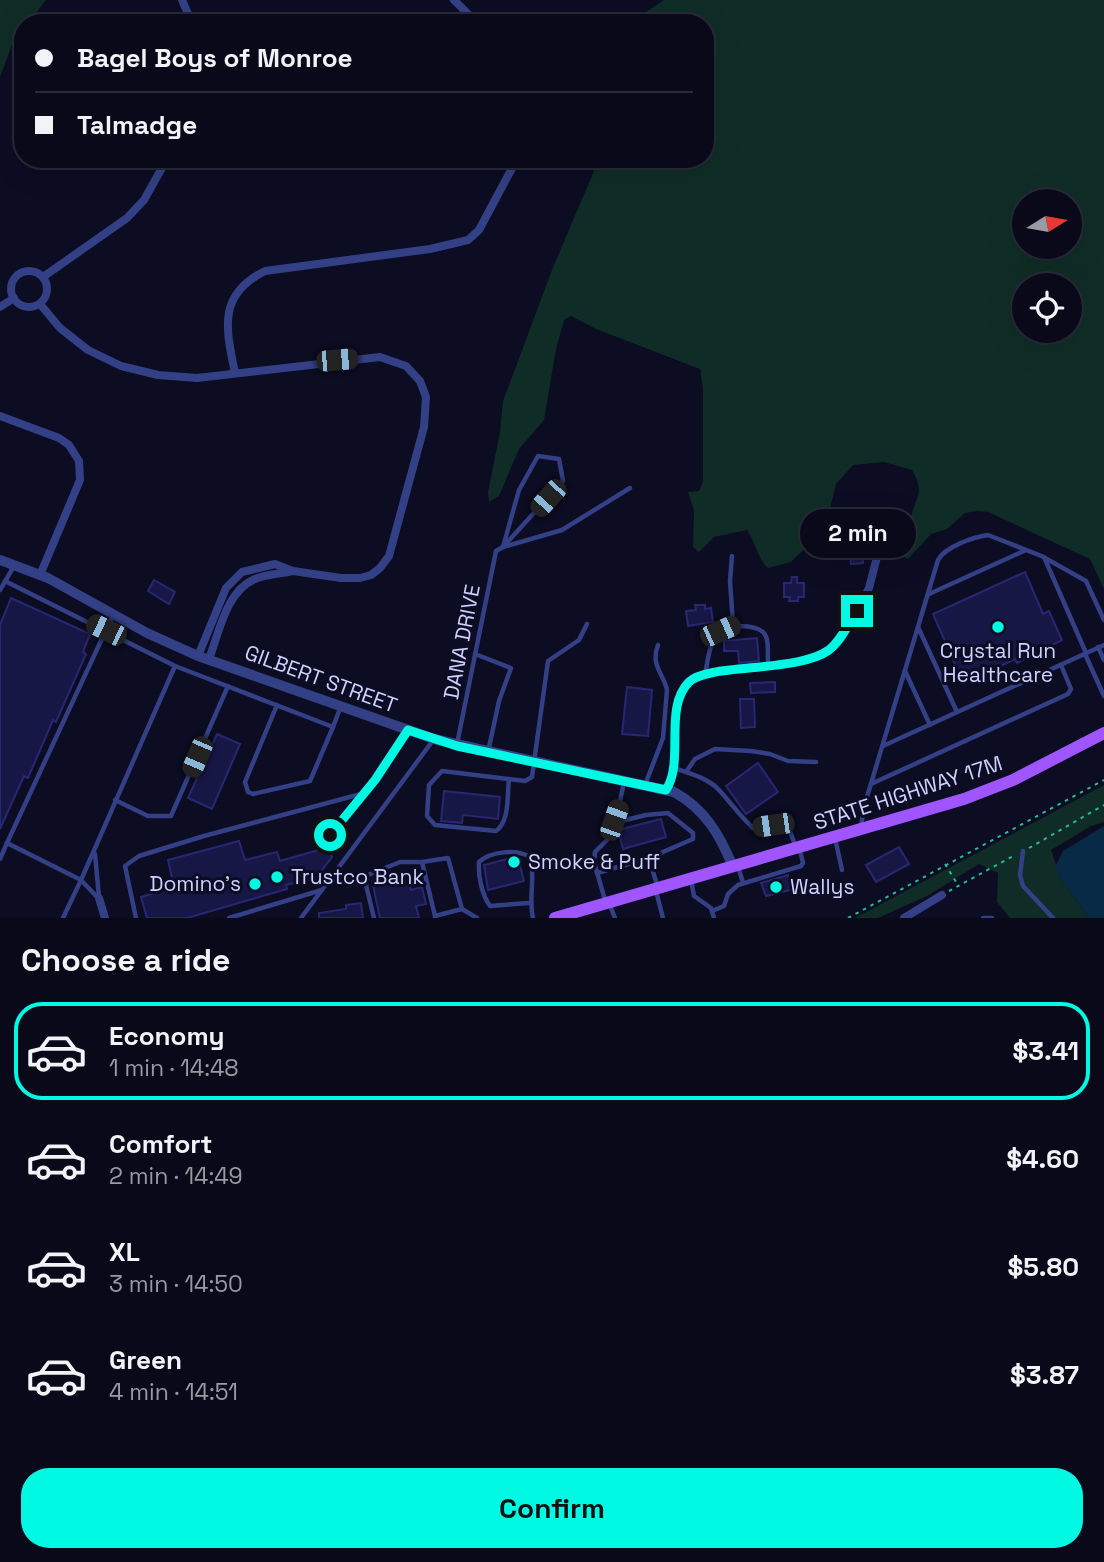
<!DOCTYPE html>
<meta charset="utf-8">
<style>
:root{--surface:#09091a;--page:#121223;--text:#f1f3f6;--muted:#999aa2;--line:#292a39;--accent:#00f9e3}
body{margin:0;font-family:"Space Grotesk",sans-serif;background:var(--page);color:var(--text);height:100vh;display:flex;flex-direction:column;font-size:26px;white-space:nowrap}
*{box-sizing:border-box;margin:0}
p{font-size:23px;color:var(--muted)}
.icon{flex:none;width:38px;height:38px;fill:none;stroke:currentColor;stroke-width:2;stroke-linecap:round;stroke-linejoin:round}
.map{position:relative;height:918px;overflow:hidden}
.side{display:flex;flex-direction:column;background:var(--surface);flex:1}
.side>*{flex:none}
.banner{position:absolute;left:14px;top:14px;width:700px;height:154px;border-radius:28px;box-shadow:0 7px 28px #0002,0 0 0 2px var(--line);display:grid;align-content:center;height:154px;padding:0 21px;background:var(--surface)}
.needle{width:46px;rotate:79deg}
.fabs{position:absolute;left:1012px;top:189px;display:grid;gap:14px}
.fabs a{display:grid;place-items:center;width:70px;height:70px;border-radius:50%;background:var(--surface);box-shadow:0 7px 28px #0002,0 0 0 2px var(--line);font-size:35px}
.end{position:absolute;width:32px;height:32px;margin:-16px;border:9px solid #00f9e3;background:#111;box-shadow:0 0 0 4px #111}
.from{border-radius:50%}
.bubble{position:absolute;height:49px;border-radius:24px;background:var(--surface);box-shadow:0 7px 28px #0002,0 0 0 2px var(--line);font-size:23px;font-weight:700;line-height:49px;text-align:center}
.car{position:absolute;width:21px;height:42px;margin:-21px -10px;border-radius:9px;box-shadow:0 0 5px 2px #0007;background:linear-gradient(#222 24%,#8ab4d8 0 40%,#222 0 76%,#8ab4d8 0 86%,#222 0)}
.banner b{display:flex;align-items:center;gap:24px;height:66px;font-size:26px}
.banner b+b{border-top:2px solid var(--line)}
.banner i{width:18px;height:18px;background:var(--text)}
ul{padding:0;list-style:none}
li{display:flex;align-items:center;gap:21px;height:98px;margin:0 14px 10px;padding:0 7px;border:4px solid transparent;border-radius:28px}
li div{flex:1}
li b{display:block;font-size:26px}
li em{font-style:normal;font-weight:700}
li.active{border-color:var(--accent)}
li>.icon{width:63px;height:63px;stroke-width:1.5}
h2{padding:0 21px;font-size:32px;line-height:84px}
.action{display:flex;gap:14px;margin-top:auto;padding:14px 21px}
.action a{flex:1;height:80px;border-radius:28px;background:var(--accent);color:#111;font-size:28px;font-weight:700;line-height:80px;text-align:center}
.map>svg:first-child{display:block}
.green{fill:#0f2d26;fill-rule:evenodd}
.water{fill:#082a46}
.building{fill:#171745;stroke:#282773;stroke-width:2}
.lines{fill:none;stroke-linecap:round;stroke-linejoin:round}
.path{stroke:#25bb96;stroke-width:2;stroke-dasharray:3.5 5;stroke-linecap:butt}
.service{stroke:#334085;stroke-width:4.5}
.minor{stroke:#334085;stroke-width:8}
.tertiary{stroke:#334085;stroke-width:10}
.primary{stroke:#9f55ff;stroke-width:12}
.route{stroke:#00f9e3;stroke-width:9}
.poi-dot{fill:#00f9e3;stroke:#0c0c23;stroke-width:2.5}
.labels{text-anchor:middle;stroke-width:6;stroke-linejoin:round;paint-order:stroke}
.street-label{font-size:21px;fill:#ced1ff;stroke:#0c0c23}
.poi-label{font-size:21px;fill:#ced1ff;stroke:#0c0c23;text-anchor:start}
</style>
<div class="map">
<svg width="1104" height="918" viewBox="0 0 1104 918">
<rect width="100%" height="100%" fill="#0c0c23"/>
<!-- green -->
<g class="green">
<polygon points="0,0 46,0 28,23 23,23 23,29 13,42 0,77"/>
<path d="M664 0H1104V589L1090 559 988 512 978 511 965 513 947 529 931 534 908 559 904 557C903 547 908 540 910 530 911 524 911 518 912 513 918 493 924 492 912 470L884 462 853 465 836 484 825 529 791 562 768 568C757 558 756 542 747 530L714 537 699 552 693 547 694 510 688 492 699 491 703 482V389L700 369 596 329 571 316 564 320 556 349 544 420 519 449 499 496 489 502 488 492 500 432 503 401 552 270 599 159H705V23H629ZM1024 201H1069V247H1024ZM1024 285H1069V331H1024Z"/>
<polygon points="1104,785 1104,822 1091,826 1051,850 1061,879 1089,918 1010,918 997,902 998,873 979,864 927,896 878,918 855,918"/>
</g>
<!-- water -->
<polygon class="water" points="1104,826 1104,918 1089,918 1061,879 1055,867 1063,851"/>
<!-- building -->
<g class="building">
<polygon points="865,529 866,540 860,541 863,563 851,564 847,530"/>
<polygon points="1025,572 1043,614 1049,611 1062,640 1017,663 1015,659 982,675 980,670 961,678 933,614"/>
<polygon points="792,577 797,577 797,583 804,583 804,597 798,597 798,601 789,601 790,597 784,597 784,583 791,583"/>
<polygon points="154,580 175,592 169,604 148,591"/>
<polygon points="11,598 90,634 83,652 86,654 56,722 53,720 28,778 24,776 0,829 0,625"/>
<polygon points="695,605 705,605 705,609 711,608 713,622 688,626 686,611 696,610"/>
<polygon points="757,638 759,661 739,663 738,651 724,651 724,641"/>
<polygon points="775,682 775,692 751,693 750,683"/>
<polygon points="627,687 652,690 648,736 622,734"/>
<polygon points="740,699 754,699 755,727 741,728"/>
<polygon points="217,734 240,744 212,809 188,798"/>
<polygon points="758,763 778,792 746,814 726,786"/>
<polygon points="444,791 500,797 498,819 463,815 462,823 441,821"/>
<polygon points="661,819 666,837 623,849 618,830"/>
<polygon points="239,841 245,860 277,852 280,861 329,847 332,857 316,878 286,885 287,889 187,918 147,918 141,897 174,887 168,860"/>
<polygon points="899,847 909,864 876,882 866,865"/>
<polygon points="515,857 518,858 524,881 488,890 484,865"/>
<polygon points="406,871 411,890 422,887 426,904 416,906 419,918 380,918 372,881"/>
<polygon points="788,875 790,890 766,896 761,883"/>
<polygon points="361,903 363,918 319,918 319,913 346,909 346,905"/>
</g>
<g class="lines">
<!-- path -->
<g class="path">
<polyline points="1029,848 1104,805"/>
<polyline points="945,864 958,885"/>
<polyline points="949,891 1015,855"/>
<polyline points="848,918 1104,780"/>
</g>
<!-- service -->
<g class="service">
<polygon points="538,456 559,459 563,481 503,547 519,490"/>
<polyline points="732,556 730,581 733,625"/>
<polyline points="1045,558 1086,581 1104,620"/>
<polyline points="5,581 175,666 81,880 98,898"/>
<polyline points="0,590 14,566"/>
<polyline points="929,594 1026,550"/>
<polyline points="918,627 957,712"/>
<polyline points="1098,647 1104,660"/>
<polyline points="475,654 511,668 499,701 488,752"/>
<polyline points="1085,654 1104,696"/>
<polyline points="175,666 333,727 341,706"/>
<polyline points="905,671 930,725"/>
<path d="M705 674C708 661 709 642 719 632 724 628 733 625 740 626 773 627 767 639 768 667"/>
<polyline points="277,705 245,782 248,792 253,794 310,781 333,727"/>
<polyline points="457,744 496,551 503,547 562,530 630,488"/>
<polyline points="883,746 1104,645"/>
<path d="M674 768C689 773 708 778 719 790 731 803 740 816 753 828L787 823 795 845"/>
<polyline points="686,772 695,759 715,749 751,751 770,754 788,761 816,762"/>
<path d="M509 779C507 795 510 821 496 831L435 825 427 816 429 785 442 771 525 781 532 777 548 661 579 640 587 624"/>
<polyline points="871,784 1068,694 1071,689 1061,665"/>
<path d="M645 785 663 738 667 690C664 674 650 666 658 645"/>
<path d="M666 789C685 761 663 706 689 681 709 663 797 673 829 650 841 641 848 624 857 611"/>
<polyline points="115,800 148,816 171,816 228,686"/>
<polyline points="613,823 646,815 668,813 693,833 693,839 649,858"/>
<path d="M861 826 864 807 938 560C945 547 973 537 988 535L1044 557 1086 653"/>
<polyline points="329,835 361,795"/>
<polyline points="835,838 842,870"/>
<polyline points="7,843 113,615"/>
<polyline points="1023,851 1020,875 1023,886 1053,918"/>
<polyline points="95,854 99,897"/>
<polyline points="0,859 7,843 81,880 63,918"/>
<polyline points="738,866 743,883"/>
<polyline points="597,873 649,858 657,885"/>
<polyline points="691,880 694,896 711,908 714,918"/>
<polyline points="656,891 663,918"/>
<polyline points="605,900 594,862 595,852 607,840 619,806 624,782"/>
<path d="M529 903 490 906C482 895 478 876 479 862 491 851 516 849 530 857 536 878 528 897 533 918"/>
<polyline points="609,903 615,918"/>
<polyline points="462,909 477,918"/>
<polyline points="712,911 724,906 728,894 738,885 801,866 803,863 800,850"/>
<polyline points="435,916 462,909 448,858 422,862 435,916 435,918"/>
<polyline points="136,918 125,866 139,856 204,836 361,794 375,780 408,730"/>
<polyline points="229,918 322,890"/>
<polyline points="301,918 434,739"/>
<polyline points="374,918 366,885 368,875 400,862 422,862"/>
<polyline points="983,918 992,918"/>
</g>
<!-- minor -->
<g class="minor">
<polyline points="182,0 192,23"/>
<polyline points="454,0 477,23"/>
<circle cx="29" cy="289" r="18"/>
<polyline points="43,277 127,218 144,200 167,159"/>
<polyline points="40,304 60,328 88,350 121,366 158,375 197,378 380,357 406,366 420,381 426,397 424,427 389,556 380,568 371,575 360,578 341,578 293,571 275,564 242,572 226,588 198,656"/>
<polyline points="0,307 14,298"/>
<path d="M235 373C226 329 217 295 265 271L430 249 468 240 479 230 517 159"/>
<polyline points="0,416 59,438 69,445 79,461 80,480 40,575"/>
<polyline points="857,611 869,588 877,557"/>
<path d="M209 659C219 633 226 591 255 579 266 574 280 574 293 571"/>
<polyline points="99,898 105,918"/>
<polyline points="904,918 942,895"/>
</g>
<!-- tertiary -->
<path class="tertiary" d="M0 560 48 578 147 633 198 656 434 739 674 792C705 809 720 835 733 867"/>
<!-- primary -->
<polyline class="primary" points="555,918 964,799 1013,780 1104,733"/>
</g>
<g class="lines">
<!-- route -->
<path class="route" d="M330 835 375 780 408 730 457 746 666 790C685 761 663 708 689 682 708 663 797 673 829 650 841 641 848 624 857 611"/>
</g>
<!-- markers -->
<g class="poi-dot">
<circle cx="998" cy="627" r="7"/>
<circle cx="514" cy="862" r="7"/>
<circle cx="277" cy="877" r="7"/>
<circle cx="255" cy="884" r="7"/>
<circle cx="776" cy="887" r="7"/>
</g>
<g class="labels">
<!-- street labels -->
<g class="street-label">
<text transform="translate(462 642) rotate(-79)" y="7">DANA DRIVE</text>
<text transform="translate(321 679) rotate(20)" y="7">GILBERT STREET</text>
<text transform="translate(908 793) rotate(-18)" y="7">STATE HIGHWAY 17M</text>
</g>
<!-- poi labels -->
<g class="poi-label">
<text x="998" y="658" text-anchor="middle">Crystal Run<tspan x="998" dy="24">Healthcare</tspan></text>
<text x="528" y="869">Smoke &amp; Puff</text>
<text x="291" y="884">Trustco Bank</text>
<text x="241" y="891" text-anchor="end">Domino's</text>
<text x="790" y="894">Wallys</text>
</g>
</g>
</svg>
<div class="fabs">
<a><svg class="needle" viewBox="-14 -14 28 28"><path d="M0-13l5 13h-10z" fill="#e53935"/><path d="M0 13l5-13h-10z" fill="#999aa2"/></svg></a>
<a><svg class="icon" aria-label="locate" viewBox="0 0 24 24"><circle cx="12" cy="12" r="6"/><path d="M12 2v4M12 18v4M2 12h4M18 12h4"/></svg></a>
</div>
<i class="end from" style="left:330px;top:835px"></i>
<i class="end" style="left:857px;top:611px"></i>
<div class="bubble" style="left:800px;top:509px;width:116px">2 min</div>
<i class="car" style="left:337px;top:360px;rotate:85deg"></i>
<i class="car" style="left:548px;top:498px;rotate:222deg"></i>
<i class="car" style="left:106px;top:630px;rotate:296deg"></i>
<i class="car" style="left:720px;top:631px;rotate:66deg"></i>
<i class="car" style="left:197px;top:757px;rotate:203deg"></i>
<i class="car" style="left:614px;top:820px;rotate:19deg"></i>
<i class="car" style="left:773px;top:825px;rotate:262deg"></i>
<div class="banner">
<b><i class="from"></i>Bagel Boys of Monroe</b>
<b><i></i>Talmadge</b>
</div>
</div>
<section class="side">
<h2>Choose a ride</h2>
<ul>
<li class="active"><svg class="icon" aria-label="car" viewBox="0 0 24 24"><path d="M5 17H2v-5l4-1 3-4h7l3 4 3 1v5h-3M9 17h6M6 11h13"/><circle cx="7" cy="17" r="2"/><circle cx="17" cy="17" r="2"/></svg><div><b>Economy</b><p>1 min · 14:48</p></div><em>$3.41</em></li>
<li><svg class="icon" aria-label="car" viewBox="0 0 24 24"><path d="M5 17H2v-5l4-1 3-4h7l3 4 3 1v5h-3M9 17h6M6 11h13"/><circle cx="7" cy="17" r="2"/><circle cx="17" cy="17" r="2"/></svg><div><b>Comfort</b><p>2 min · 14:49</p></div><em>$4.60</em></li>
<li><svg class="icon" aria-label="car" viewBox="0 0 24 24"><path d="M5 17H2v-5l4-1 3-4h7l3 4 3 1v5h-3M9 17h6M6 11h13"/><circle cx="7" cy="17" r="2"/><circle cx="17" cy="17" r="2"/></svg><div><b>XL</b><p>3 min · 14:50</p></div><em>$5.80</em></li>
<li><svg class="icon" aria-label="car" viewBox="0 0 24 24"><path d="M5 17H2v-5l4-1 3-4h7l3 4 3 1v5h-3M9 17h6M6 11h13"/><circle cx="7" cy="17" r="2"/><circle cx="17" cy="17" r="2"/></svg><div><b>Green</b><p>4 min · 14:51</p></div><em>$3.87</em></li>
</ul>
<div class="action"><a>Confirm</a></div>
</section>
